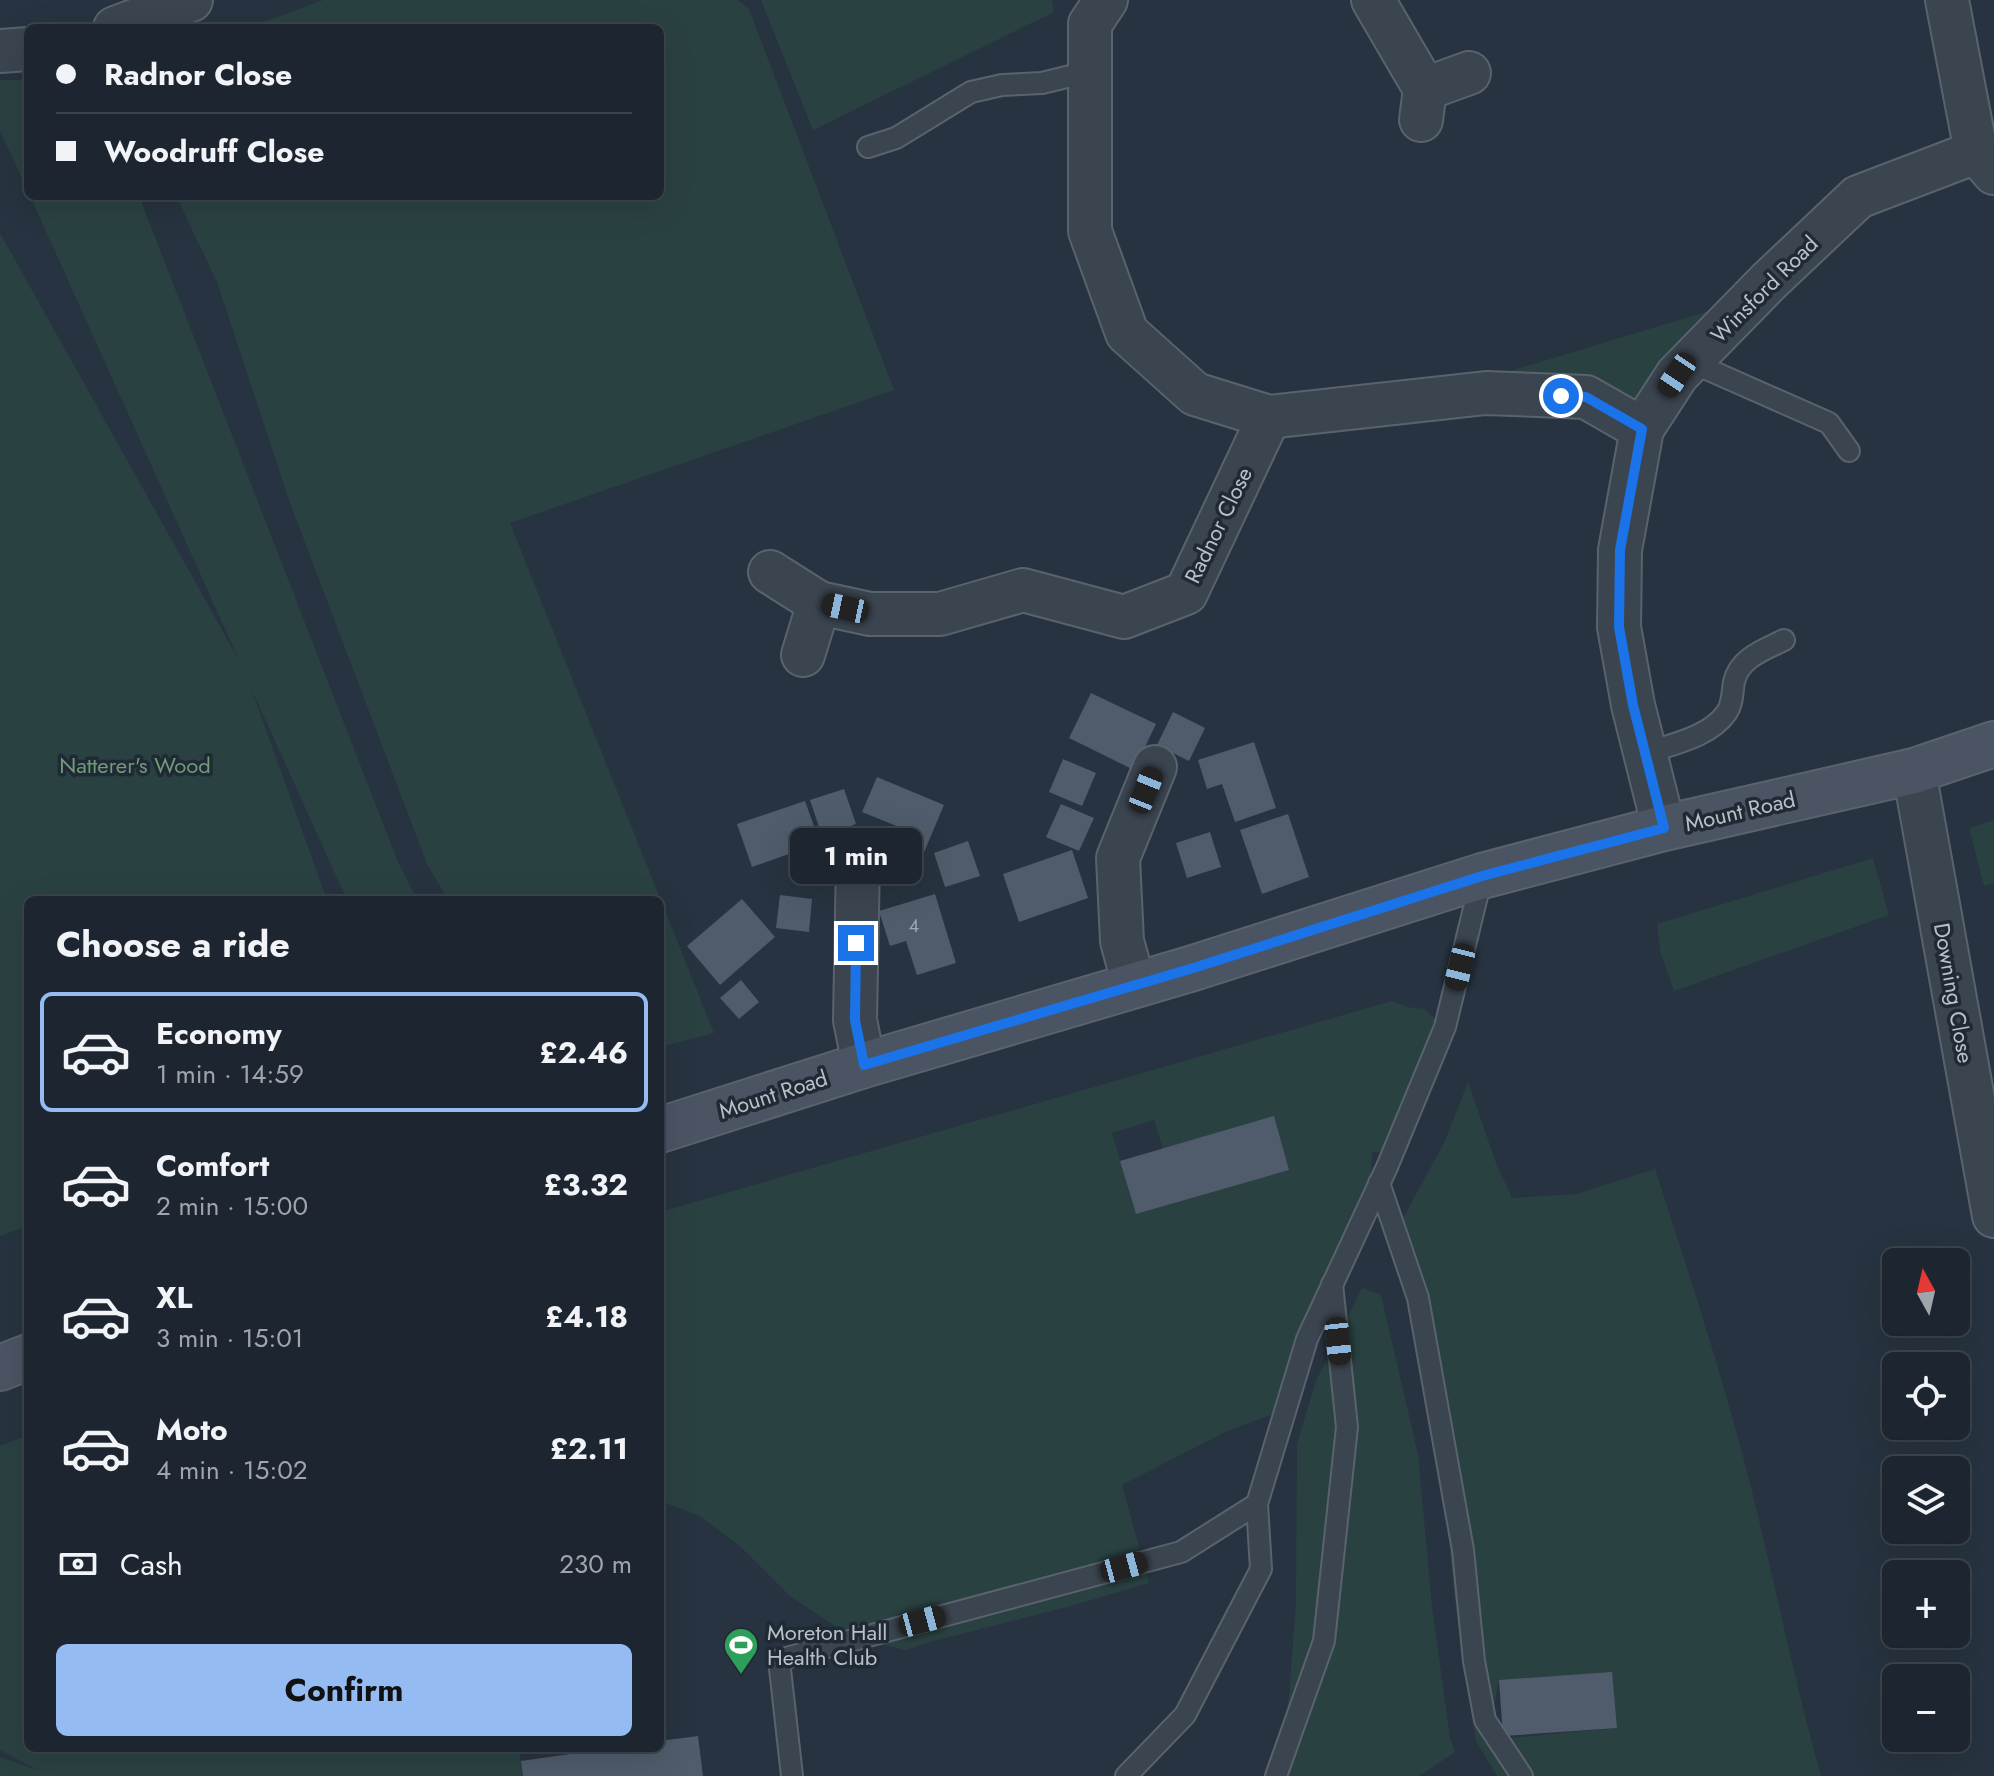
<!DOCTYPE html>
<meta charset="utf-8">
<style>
:root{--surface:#1d2630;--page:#2a323c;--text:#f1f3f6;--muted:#a0a5ab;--line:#3b434c;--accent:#94bcf3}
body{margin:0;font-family:Jost,sans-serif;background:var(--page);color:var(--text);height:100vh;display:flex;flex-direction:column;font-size:30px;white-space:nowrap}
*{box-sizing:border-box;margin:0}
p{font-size:26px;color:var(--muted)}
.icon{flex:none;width:44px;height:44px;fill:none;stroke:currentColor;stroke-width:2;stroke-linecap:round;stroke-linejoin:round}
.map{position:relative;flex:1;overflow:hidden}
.sheet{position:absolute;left:24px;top:896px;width:640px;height:856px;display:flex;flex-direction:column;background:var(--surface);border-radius:12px;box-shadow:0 8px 32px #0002,0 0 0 2px var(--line)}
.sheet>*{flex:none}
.top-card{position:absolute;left:24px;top:24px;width:640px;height:176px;border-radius:12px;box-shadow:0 8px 32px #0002,0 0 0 2px var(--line);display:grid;align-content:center;height:176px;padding:0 32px;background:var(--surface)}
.needle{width:52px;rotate:352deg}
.tools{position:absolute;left:1882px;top:1248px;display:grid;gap:16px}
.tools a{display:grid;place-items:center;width:88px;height:88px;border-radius:12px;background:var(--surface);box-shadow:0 8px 32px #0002,0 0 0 2px var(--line);font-size:40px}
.end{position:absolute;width:36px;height:36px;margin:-18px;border:10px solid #1a73e8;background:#fff;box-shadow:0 0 0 4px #fff}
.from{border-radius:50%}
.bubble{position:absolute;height:56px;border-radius:12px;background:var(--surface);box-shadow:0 8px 32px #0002,0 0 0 2px var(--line);font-size:26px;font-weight:700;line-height:56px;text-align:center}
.car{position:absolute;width:24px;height:48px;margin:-24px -12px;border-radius:10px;box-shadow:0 0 6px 2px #0007;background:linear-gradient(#222 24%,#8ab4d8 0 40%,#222 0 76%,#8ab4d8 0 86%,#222 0)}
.top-card b{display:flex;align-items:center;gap:28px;height:76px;font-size:30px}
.top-card b+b{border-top:2px solid var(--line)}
.top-card i{width:20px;height:20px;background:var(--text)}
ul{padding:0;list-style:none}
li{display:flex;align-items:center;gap:24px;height:120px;margin:0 16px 12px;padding:0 16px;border:4px solid transparent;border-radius:12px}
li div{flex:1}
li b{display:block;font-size:30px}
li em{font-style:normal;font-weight:700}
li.active{border-color:var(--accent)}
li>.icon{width:72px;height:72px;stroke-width:1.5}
h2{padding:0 32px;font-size:36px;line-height:96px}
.pay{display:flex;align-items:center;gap:20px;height:88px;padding:0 32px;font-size:30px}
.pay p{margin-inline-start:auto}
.primary-button{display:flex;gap:16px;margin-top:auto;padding:16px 32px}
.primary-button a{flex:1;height:92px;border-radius:12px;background:var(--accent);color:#111;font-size:32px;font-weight:700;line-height:92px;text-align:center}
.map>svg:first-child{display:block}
.green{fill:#2a4142;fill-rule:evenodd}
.building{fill:#505c6b}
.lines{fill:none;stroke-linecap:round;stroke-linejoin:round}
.lane-casing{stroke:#59636d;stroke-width:24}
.street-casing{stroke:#59636d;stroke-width:46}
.secondary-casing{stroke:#59636d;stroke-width:48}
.lane{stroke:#3b4550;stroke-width:20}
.street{stroke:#3b4550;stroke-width:42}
.secondary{stroke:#4a5463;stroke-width:44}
.route{stroke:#1a73e8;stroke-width:10}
.labels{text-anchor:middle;stroke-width:7;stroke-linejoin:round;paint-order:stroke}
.number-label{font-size:18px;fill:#9ea7b2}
.street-label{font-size:22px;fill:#b8c0ca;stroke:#202a35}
.park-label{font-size:22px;fill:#709a78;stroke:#202a35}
.poi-label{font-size:22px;fill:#b8c0ca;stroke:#202a35;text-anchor:start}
</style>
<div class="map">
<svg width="1994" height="1776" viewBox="0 0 1994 1776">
<rect width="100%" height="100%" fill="#273340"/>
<!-- green -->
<g class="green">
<polygon points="323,0 737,0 749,9 894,390 510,523 714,1033 660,1047 660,900 448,900 427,864 290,503 217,282 176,196 660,196 660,28 247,28"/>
<polygon points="761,0 1052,0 1054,12 813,130"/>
<polygon points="0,80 28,80 28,191 0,131"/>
<polygon points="30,196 139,196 398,862 417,900 347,900 251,688 327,900 28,900 28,1226 0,1236 0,233 240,662"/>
<polygon points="1712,310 1638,426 1451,389"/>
<polygon points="1994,820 1994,883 1984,886 1969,828"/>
<polygon points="1873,858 1889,915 1674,991 1660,951 1657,924"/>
<path d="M1392 1001 1407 1007 1424 1009 1445 1027 1397 1151 1372 1152 1370 1206 1279 1395 1274 1414 1227 1431 1122 1485 1149 1583 1071 1606 926 1643 906 1650 865 1641 844 1632 790 1596 741 1547 700 1516 660 1501V1212ZM1154 1120 1166 1159 1289 1170 1136 1214 1112 1133Z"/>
<path d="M1468 1082 1496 1163 1512 1198 1576 1194 1655 1169C1686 1264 1717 1359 1743 1456 1771 1562 1791 1670 1821 1776H1497L1476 1741 1454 1594 1441 1459 1396 1248 1404 1216 1444 1143ZM1499 1680 1616 1728 1488 1740Z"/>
<polygon points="1362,1288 1381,1295 1418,1454 1432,1606 1450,1738 1455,1752 1419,1776 1277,1776 1289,1695 1296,1602 1297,1444 1315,1383"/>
<polygon points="28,1435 28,1748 519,1748 523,1776 0,1776 0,1757 37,1770 0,1750 0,1446"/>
</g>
<!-- building -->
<g class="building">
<polygon points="1091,693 1156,724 1134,770 1069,738"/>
<polygon points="1173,712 1205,728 1189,761 1157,745"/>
<polygon points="1254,742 1276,808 1235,822 1222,784 1207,789 1198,760"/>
<polygon points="1063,759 1096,773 1082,806 1049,792"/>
<polygon points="877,777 944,805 922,857 891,844 899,827 862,812"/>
<polygon points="844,789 856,824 822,836 810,800"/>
<polygon points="805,801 820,843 752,867 737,824"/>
<polygon points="1061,804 1094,818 1079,851 1046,837"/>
<polygon points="1288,814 1309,877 1262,894 1240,830"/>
<polygon points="1210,832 1221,867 1187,878 1176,843"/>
<polygon points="968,841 980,876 945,887 934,853"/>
<polygon points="1072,850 1088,898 1019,922 1003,874"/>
<polygon points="935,894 956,963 917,975 906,941 890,946 879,911"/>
<polygon points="780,895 812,899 809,932 776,928"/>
<polygon points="742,899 775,937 720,985 687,946"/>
<polygon points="741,980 759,1002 739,1019 720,998"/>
<polygon points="1274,1116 1289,1170 1136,1214 1120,1161"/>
<polygon points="1612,1672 1617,1728 1503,1736 1499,1680"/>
<polygon points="698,1736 703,1776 523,1776 521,1761 613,1748 660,1748 660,1741"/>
</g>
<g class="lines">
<!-- lane casing -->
<g class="lane-casing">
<g id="lane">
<polyline points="868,147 896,138 971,92 1002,85 1042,83 1091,71"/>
<polyline points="1691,362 1829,423 1849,451"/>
<path d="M1646 753C1673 744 1710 737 1727 712 1733 703 1732 692 1734 682 1739 658 1764 650 1784 640"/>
<polyline points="1379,1183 1418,1298 1463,1550 1474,1661 1485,1720 1522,1776"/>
<polyline points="792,1776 779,1660 1181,1552 1257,1504"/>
<polyline points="1126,1776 1185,1715 1261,1569 1257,1504 1307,1339 1387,1167 1445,1027 1482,876"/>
<polyline points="1276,1776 1324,1641 1347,1427 1332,1284"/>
</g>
</g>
<!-- street casing -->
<g class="street-casing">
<g id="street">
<polyline points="1106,0 1090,24 1090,231 1127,333 1195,394 1269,417 1486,393 1586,397 1642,429"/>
<polyline points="1373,0 1425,89"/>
<polyline points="1947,0 1976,152 1994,173"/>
<polyline points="115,28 191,0"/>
<polyline points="0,51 28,49"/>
<polyline points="1421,120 1425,89 1469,73"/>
<polyline points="770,572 819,603 803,655"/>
<polyline points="819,603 870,614 940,614 1023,590 1124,617 1186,593 1269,417"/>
<polyline points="1914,771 1994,1216"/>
<polyline points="1664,828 1633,705 1619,627 1620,550 1642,429 1677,375 1769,281 1858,197 1976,152"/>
<polyline points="858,859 855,1020 864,1065"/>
<polyline points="1134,985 1122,941 1118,858 1155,767"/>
</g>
</g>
<!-- secondary casing -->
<g class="secondary-casing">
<g id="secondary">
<polyline points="660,1130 864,1065 1190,969 1482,876 1664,828 1914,771 1994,744"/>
<polyline points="0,1368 28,1357"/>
</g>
</g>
<!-- lane -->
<use href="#lane" class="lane"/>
<!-- street -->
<use href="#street" class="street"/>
<!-- secondary -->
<use href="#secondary" class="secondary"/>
</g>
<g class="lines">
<!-- route -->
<polyline class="route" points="856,943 855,1020 864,1065 1190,969 1482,876 1664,828 1633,705 1619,627 1620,550 1642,429 1586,397 1561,396"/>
</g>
<!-- icons -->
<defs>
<g id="stadium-pin" transform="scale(1.8)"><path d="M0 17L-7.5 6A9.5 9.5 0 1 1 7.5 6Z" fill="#2e9e5b" stroke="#202a35"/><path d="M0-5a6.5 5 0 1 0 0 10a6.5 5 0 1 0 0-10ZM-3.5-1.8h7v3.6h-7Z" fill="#fff"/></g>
</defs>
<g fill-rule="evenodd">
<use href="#stadium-pin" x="741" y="1645"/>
</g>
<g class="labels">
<!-- number labels -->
<g class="number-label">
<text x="914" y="932">4</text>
</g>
<!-- street labels -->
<g class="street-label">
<text transform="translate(1764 289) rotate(-45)" y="8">Winsford Road</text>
<text transform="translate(1218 525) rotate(-64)" y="8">Radnor Close</text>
<text transform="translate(1740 811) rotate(-13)" y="8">Mount Road</text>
<text transform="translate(1954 993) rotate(80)" y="8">Downing Close</text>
<text transform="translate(773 1094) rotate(-18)" y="8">Mount Road</text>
</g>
<!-- park labels -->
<g class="park-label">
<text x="135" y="773">Natterer's Wood</text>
</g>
<!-- poi labels -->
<g class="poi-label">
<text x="767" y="1640">Moreton Hall<tspan x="767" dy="25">Health Club</tspan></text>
</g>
</g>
</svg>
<div class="tools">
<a><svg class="needle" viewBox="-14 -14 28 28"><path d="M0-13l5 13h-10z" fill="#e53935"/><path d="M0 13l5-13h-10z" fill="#a0a5ab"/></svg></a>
<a><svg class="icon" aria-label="locate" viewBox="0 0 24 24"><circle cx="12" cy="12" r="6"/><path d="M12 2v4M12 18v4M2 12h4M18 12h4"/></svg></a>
<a><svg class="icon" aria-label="layers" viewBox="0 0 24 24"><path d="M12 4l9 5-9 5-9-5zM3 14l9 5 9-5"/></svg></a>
<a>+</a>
<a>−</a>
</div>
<i class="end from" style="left:1561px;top:396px"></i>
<i class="end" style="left:856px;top:943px"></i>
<div class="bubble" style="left:790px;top:828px;width:132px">1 min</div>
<i class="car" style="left:1677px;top:375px;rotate:214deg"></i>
<i class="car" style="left:845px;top:608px;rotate:282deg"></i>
<i class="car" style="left:1146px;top:790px;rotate:22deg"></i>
<i class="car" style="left:1460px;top:967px;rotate:194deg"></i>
<i class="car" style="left:1338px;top:1341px;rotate:174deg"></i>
<i class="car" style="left:1124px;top:1567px;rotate:75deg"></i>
<i class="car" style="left:922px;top:1621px;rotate:75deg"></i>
<div class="top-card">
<b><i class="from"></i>Radnor Close</b>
<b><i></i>Woodruff Close</b>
</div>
<section class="sheet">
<h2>Choose a ride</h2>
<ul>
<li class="active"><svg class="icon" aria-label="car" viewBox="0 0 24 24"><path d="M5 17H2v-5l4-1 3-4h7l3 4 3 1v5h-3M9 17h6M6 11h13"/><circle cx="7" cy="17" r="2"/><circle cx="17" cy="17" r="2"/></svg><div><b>Economy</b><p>1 min · 14:59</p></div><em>£2.46</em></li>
<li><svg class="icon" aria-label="car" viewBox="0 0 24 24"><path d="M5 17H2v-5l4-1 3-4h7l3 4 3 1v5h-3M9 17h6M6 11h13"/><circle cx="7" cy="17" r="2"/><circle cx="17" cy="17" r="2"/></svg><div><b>Comfort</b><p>2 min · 15:00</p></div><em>£3.32</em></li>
<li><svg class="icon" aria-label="car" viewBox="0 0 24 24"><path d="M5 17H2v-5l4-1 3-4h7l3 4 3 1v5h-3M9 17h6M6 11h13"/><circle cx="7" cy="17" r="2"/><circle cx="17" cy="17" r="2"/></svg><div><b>XL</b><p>3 min · 15:01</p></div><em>£4.18</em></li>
<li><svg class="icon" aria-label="car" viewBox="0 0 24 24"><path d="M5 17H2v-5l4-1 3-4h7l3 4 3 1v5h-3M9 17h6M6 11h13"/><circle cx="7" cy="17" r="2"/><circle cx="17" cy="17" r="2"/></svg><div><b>Moto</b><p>4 min · 15:02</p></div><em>£2.11</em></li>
</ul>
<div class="pay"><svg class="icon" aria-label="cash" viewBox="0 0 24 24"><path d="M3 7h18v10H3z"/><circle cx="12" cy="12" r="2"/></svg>Cash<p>230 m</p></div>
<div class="primary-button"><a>Confirm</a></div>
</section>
</div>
